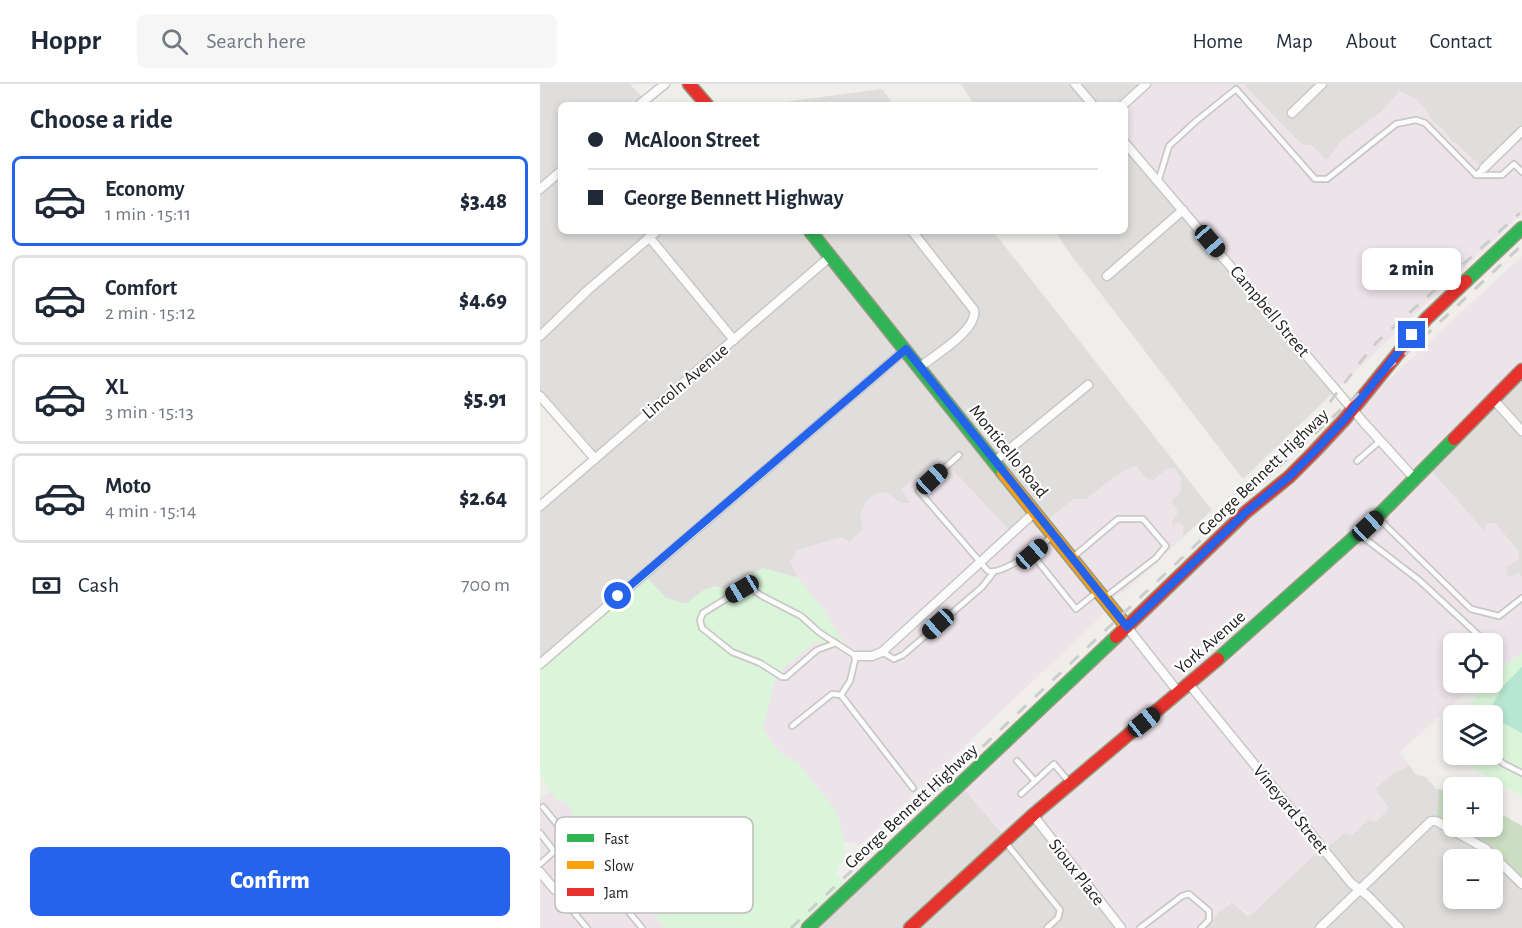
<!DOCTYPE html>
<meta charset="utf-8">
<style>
:root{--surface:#fff;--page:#f6f6f7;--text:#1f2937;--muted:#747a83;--line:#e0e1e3;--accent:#2563eb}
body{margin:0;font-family:"Alegreya Sans",sans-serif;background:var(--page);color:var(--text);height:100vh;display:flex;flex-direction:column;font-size:22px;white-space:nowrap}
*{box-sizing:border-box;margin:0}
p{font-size:20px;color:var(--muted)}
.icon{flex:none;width:33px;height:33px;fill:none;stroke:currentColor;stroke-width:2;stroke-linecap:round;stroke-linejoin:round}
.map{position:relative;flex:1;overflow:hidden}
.drawer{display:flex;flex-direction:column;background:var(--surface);width:540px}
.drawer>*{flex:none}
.guide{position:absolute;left:18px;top:18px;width:570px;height:132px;border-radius:9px;box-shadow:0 3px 9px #0003;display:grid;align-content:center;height:132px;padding:0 30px;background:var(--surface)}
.fabs{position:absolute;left:903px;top:549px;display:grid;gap:12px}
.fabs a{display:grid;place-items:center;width:60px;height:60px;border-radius:9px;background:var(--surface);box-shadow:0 3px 9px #0003;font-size:30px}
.end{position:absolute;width:27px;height:27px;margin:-14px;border:8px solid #2563eb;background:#fff;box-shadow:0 0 0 3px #fff}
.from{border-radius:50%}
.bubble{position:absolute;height:42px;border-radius:9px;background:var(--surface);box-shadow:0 3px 9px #0003;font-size:20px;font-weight:800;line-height:42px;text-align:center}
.car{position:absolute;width:18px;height:36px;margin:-18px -9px;border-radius:8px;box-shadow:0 0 4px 2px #0007;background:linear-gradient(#222 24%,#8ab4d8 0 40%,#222 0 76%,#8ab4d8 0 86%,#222 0)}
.guide b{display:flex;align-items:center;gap:21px;height:57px;font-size:22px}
.guide b+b{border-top:2px solid var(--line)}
.guide i{width:15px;height:15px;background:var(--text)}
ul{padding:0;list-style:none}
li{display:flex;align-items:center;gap:18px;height:90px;margin:0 12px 9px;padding:0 18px;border:3px solid var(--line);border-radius:9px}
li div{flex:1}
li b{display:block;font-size:22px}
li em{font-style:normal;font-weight:800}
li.active{border-color:var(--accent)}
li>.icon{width:54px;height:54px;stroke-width:1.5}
h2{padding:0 30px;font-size:27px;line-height:72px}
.pay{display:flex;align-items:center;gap:15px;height:66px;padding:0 30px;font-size:22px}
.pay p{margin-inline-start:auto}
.primary-button{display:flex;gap:12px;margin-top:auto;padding:12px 30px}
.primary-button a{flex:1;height:69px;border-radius:9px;background:var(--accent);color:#fff;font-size:24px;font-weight:800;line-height:69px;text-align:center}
header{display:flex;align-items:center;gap:36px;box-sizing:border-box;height:84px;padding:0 30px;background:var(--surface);border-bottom:2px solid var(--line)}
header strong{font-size:28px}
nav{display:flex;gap:33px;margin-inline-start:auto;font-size:21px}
.search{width:420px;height:54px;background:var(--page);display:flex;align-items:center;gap:15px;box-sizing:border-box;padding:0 21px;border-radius:9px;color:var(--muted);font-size:22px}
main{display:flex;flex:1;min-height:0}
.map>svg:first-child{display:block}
.residential{fill:#dfdedc;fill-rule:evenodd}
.industrial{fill:#ede4e9}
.forest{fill:#cbdec1}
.park{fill:#daf5da}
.pitch{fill:#b7e6d2}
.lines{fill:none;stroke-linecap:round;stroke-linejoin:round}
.lane-casing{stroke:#c9c8c7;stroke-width:8}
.street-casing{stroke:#c9c8c7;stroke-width:11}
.fast-casing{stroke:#999a82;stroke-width:15}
.slow-casing{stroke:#999a82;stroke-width:15}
.jam-casing{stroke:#999a82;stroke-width:15}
.lane{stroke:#fdfcfc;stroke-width:4.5}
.street{stroke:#fdfcfc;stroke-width:8}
.fast{stroke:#30b455;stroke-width:12}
.slow{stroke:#ff9f0a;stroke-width:12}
.jam{stroke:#e5322d;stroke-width:12}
.rail{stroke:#ccc;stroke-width:3;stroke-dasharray:12 12;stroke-linecap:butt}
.route{stroke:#2563eb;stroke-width:8}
.labels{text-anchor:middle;stroke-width:4.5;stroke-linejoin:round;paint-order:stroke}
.street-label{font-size:18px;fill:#222;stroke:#fff}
.key{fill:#fff;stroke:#bdbdbd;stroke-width:1.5}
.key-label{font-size:16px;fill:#222}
</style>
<header>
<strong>Hoppr</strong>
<div class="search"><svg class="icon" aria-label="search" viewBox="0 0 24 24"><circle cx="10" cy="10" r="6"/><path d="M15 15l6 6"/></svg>Search here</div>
<nav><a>Home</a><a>Map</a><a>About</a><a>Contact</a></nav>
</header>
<main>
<section class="drawer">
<h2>Choose a ride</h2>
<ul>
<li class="active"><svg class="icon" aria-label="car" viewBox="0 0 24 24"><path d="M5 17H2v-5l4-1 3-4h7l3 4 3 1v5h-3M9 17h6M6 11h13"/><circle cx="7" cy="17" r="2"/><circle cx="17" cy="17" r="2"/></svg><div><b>Economy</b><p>1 min · 15:11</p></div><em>$3.48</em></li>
<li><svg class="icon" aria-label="car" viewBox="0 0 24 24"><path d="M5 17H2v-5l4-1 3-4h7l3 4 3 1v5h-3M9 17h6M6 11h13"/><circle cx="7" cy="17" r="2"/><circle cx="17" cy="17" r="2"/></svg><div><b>Comfort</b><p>2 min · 15:12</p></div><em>$4.69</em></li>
<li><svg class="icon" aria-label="car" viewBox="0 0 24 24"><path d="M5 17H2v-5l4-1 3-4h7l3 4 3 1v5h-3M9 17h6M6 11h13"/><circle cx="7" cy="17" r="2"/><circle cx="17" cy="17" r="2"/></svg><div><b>XL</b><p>3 min · 15:13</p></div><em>$5.91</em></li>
<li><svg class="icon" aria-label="car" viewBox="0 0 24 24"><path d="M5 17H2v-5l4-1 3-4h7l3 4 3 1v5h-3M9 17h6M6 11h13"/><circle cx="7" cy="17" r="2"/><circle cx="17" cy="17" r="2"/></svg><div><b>Moto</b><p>4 min · 15:14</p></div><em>$2.64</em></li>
</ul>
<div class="pay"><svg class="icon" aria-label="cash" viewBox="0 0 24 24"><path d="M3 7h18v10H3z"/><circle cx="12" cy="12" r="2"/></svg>Cash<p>700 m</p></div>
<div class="primary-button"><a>Confirm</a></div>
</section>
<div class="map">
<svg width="982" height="844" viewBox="0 0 982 844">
<rect width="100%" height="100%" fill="#f0eeeb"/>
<!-- residential -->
<g class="residential">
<polygon points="0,0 90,0 109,21 21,21 21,147 453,147 672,426 642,454 644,442 632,441 631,418 613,396 575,392 547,415 534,415 507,437 495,425 469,446 370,419 360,419 346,408 323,445 310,458 259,494 223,484 187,506 175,502 165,506 146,520 126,514 16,563 0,582 0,419 52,372 0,310"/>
<polygon points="421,0 601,0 577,21 434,21"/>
<polygon points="703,0 982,0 982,47 942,84 917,60 912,58 902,44 892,37 886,26 875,15 860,8 839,30 800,58 789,75 785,75 771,61 763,61 759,58"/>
<polygon points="342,5 354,21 222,21"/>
<polygon points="585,54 686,168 798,304 703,395 528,167 515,147 585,147"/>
<polygon points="982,284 982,493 978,489 969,494 966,490 967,483 979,474 979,468 956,440 948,439 944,447 887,382"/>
<path d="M869 681 876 691 886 693 899 708 898 736 950 762 982 795V844H666L679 827 690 820 691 817 708 832 784 762H788L805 749 812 751 827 736 835 705 849 692ZM914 776H952V814H914Z"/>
<polygon points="420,701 494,732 587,844 268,844"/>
</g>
<!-- industrial -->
<g class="industrial">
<polygon points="601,0 703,0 759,58 763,61 771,61 785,75 789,74 800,58 839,30 860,7 875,15 886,26 892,37 902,44 912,58 917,60 942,84 982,47 982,129 798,304 686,168 585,54 585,21 577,21"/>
<polygon points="982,172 982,284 887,382 944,447 948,439 956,440 979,468 979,474 967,483 966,489 969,493 978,489 982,493 982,569 953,590 952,560 914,560 914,598 941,599 920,614 860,668 869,681 849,692 835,705 849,724 836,738 827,736 812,751 805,749 788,762 784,762 710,832 692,817 679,828 666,844 587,844 494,733 466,754 420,701 775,364"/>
<polygon points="401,373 469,446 495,425 507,436 534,415 547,415 575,392 591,383 596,382 607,395 613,396 628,384 634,384 641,394 641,407 631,418 637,424 637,431 631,438 632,440 639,438 644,442 642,454 587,506 571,515 572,522 320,761 304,757 296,728 248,675 238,667 223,645 234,598 242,585 276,557 290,563 285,528 260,498 250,478 257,466 301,453 310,458 323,445 320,430 327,416 335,410 346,408 360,419 370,419 361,405"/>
<polygon points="10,708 19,718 23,715 33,726 32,734 126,844 0,844 0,716"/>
</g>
<!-- forest -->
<polygon class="forest" points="897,705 913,708 914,742 952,742 953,725 982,742 982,795 950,762 897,736 899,708"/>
<!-- park -->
<g class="park">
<path d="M223 484 258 494 285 528 305 560 290 563 276 557 242 585 234 598 223 645C232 660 240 673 257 678L297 728 304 757V773L296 789 307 806 268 844H126L32 734V726L23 716 19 718 10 708 0 687V582L16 563V560L22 558 103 489 126 514 146 520C161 508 167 499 187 506Z"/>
<polygon points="982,569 982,712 915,674 905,655 913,643 914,670 952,670 952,632 922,631 946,599 952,598 953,590"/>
</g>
<!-- pitch -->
<polygon class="pitch" points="982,583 982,649 947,630 964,601"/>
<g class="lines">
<!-- lane casing -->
<g class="lane-casing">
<g id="lane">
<polyline points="936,91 962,91 974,80 982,88"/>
<polyline points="618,98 629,62 655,38 696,5 775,95 787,95 856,40 876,36 885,39 936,91 944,84"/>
<path d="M419 371 379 407 448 487C461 490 479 475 492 470"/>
<polyline points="817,377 840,357"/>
<polyline points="837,433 931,525 959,532 982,514"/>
<polyline points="819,450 879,496 948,560"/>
<polyline points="511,453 492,470 536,525 557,508"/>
<polyline points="532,474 578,435 603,435 626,462 616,474 564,514"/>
<polyline points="296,559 277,566 246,593 242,593 220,579 192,568 162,544 160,536 163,529 202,505 210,504 222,512 261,532 280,549 316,572 310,597 301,611 373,704"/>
<polyline points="952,563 954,565 952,566"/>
<polyline points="342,568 354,575 363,571 442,503 453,489"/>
<polyline points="252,642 292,610 301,611"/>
<polyline points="952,670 964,680 982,689"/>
<polyline points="477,677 495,697"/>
<polyline points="481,710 514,680 530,699"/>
<polyline points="3,723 102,844"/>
<polyline points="0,749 14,767"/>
<polyline points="466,759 520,826 518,834 507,844"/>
<polyline points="0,780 29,754"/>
<polyline points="15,806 47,844"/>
<polyline points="600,844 642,812 649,810 669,827 669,836 661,844"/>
</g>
</g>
<!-- street casing -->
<g class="street-casing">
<g id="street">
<polyline points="535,0 553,21"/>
<polyline points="99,21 125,0"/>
<polyline points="583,21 606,0"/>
<polyline points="752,29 782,0"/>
<polyline points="585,59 825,340 875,395"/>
<polyline points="944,84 982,47"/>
<polyline points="0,105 21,87"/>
<path d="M372 147 434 226C438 246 395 271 380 283"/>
<polyline points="109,153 194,256"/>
<polyline points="567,192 643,126"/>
<polyline points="0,252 49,205 117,147"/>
<polyline points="0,312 55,375"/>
<polyline points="954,316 982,347"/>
<polyline points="455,377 548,301"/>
<polyline points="0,422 291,172"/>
<polyline points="587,543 639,609"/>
<polyline points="316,572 332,572 342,568 495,428"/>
<polyline points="0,580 366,265"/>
<polyline points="649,600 811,799 828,812 859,844"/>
<polyline points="493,731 581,844"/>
<polyline points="0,788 15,806"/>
<polyline points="780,844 891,737 896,737 946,765 982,800"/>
</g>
</g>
<!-- fast casing -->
<g class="fast-casing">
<g id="fast">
<polyline points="270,147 463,389"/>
<polyline points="926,197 982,144"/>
<polyline points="678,575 837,433 914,355"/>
<polyline points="268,844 576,553"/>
</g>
</g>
<!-- slow casing -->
<g class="slow-casing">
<polyline id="slow" points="463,389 587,543"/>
</g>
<!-- jam casing -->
<g class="jam-casing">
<g id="jam">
<polyline points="149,0 167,21"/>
<polyline points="914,355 982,286"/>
<polyline points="576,553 706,428 749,393 774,368 804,336 886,235 926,197"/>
<polyline points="370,844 493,731 678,575"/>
</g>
</g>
<!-- lane -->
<use href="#lane" class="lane"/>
<!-- street -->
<use href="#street" class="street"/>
<!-- fast -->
<use href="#fast" class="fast"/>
<!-- slow -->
<use href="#slow" class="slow"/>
<!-- jam -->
<use href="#jam" class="jam"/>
<!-- rail -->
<g class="rail">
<polyline points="741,371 780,331 822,276 837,258 980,129"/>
<polyline points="251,844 719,401 808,319 870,266 982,161"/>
</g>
</g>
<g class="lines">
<!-- route -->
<polyline class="route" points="78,512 366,265 587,543 706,428 749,393 774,368 804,336 872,251"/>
</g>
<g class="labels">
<!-- street labels -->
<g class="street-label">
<text transform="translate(730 227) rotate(50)" y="6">Campbell Street</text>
<text transform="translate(145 297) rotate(-40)" y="6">Lincoln Avenue</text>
<text transform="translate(469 367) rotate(51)" y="6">Monticello Road</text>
<text transform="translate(723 388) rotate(-44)" y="6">George Bennett Highway</text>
<text transform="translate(670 558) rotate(-41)" y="6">York Avenue</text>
<text transform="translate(371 722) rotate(-43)" y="6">George Bennett Highway</text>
<text transform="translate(751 725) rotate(51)" y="6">Vineyard Street</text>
<text transform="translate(537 788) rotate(52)" y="6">Sioux Place</text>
</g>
</g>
<!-- legend -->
<rect x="15" y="733" width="198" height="96" rx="9" class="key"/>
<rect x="27" y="750" width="27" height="8" fill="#30b455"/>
<rect x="27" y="777" width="27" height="8" fill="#ff9f0a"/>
<rect x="27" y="804" width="27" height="8" fill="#e5322d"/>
<g class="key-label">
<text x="64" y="760">Fast</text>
<text x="64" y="787">Slow</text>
<text x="64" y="814">Jam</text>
</g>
</svg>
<div class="fabs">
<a><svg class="icon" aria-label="locate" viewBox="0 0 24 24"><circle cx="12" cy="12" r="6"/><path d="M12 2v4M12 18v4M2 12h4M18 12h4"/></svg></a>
<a><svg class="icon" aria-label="layers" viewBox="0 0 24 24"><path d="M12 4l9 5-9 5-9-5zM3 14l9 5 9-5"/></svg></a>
<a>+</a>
<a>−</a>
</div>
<i class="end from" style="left:78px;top:512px"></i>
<i class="end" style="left:872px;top:251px"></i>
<div class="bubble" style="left:822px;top:164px;width:99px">2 min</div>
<i class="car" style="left:670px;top:157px;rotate:139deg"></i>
<i class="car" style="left:392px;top:395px;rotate:47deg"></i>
<i class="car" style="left:828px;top:442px;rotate:47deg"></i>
<i class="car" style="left:492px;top:470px;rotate:49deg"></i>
<i class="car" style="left:202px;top:505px;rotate:239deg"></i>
<i class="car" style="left:398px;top:540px;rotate:228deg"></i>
<i class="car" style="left:604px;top:638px;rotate:51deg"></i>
<div class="guide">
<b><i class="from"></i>McAloon Street</b>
<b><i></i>George Bennett Highway</b>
</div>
</div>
</main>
